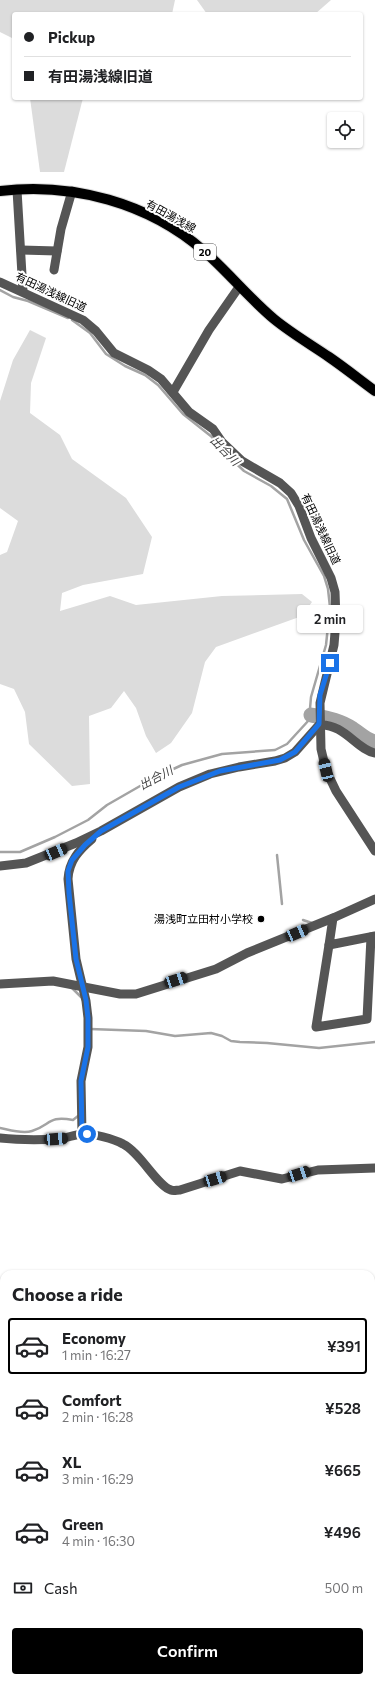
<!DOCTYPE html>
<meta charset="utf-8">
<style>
:root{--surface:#fff;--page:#f6f6f6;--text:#202124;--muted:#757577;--line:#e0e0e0;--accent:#000}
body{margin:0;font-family:Commissioner,"Noto Sans JP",sans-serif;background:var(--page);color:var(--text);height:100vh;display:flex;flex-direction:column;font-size:15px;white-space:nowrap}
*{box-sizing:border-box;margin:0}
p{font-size:13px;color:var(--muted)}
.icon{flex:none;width:22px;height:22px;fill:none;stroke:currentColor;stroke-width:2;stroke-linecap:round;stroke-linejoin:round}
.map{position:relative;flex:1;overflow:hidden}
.sheet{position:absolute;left:0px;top:1270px;width:375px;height:412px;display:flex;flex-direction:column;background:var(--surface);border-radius:12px 12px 0 0;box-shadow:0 1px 3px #0004}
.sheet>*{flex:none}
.hud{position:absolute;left:12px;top:12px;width:351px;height:88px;border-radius:4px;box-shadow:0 1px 3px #0004;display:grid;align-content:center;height:88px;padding:0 12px;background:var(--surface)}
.buttons{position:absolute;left:327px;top:112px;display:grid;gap:8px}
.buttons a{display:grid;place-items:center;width:36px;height:36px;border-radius:4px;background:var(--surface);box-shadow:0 1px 3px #0004;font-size:20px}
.end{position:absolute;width:18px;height:18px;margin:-9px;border:5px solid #1a73e8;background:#fff;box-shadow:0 0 0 2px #fff}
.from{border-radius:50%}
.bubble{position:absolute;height:28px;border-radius:4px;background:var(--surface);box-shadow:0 1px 3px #0004;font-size:13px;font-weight:600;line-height:28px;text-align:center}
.car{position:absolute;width:12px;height:24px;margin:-12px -6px;border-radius:5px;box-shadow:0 0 3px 1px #0007;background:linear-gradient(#222 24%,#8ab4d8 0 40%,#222 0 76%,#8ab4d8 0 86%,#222 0)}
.hud b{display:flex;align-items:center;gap:14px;height:38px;font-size:15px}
.hud b+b{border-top:1px solid var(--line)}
.hud i{width:10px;height:10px;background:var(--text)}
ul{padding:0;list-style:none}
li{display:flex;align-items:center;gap:12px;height:56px;margin:0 8px 6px;padding:0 4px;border:2px solid transparent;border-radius:4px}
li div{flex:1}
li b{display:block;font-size:15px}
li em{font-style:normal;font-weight:600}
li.on{border-color:var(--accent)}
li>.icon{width:36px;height:36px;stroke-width:1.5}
h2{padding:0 12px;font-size:18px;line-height:48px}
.pay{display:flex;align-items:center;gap:10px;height:44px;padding:0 12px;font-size:15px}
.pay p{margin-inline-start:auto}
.cta{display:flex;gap:8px;margin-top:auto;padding:8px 12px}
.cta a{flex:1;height:46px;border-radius:4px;background:var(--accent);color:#fff;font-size:16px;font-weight:600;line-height:46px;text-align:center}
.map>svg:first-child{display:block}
.green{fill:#dcdcdc}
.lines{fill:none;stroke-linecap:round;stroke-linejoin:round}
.stream{stroke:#a3a3a3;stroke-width:2.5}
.river{stroke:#a3a3a3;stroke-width:15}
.major-casing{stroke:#dbdbdb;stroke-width:12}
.minor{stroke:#555;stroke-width:9}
.major{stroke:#000;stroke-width:10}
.route{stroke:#1a73e8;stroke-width:5}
.poi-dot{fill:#000;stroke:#fff;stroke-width:1.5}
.labels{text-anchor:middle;stroke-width:4;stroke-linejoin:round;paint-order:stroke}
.shield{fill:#fff;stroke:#4c4c4c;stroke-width:1}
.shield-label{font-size:10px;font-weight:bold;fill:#000}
.street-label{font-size:11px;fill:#000;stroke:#fff}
.poi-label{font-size:11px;fill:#000;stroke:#fff;text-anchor:end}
.water-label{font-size:12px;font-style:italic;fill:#444;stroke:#fff}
</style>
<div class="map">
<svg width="375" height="1682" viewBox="0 0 375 1682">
<rect width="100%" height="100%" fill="#fff"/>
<!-- green -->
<g class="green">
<polygon points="0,0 175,0 172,14 14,14 14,39 0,32"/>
<polygon points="197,0 331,0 315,14 207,14"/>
<polygon points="30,98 83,98 64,172 40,172"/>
<polygon points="30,330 46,338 31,383 30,413 60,435 72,459 126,498 152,537 143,574 83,585 62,593 60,611 110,596 136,605 222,596 302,594 312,602 302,616 216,647 205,662 192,713 171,743 156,753 146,736 136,708 124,691 111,708 89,716 90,784 72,786 29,744 25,712 14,689 0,684 0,555 7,552 18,521 0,508 0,401 13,360"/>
<polygon points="371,1551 375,1552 375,1598 371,1598"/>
<polygon points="0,1625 4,1629 4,1678 306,1678 308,1682 0,1682"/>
</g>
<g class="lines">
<!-- stream -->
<g class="stream">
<polyline points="0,290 13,297 28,301 68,318"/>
<polyline points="0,852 20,852 55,837 88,820 107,805 154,778 182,765 222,754 275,750 287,744 309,720 311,697 326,645 330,607 328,589 324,576 304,540 287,499 271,486 244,471 219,447 212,437 183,414 158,385 145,375 125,366 106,354 90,333 72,320"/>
<polyline points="277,855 282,904"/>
<polyline points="303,920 312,923"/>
<polyline points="72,988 81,997"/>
<polyline points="90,1029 146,1031 175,1036 211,1033 222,1036 231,1041 240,1042 267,1043 319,1048 375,1042"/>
<path d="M0 1128C10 1130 22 1134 32 1131 51 1125 48 1115 73 1120L78 1116"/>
</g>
<!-- river -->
<path class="river" d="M311 715C326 718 340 720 353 729 361 734 366 740 375 742"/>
<!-- major casing -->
<g class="major-casing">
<path id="major" d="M0 191C72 182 149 203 204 251 228 272 249 298 274 319 291 333 310 344 329 357 345 368 360 380 375 391"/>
</g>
<!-- minor -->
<g class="minor">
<polyline points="17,190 23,292"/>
<polyline points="21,250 57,251"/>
<polyline points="54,270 61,229 72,191"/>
<polyline points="0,282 83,320 96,331 114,353 148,370 161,379 189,412 213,429 222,442 242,461 280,483 291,493 299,506 311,538 331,578 335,592 336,620 334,645 320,703 321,749 326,770 336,791 375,851"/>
<polyline points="173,392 209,330 239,287"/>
<path d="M0 866 26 863 76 843 101 831 179 787 210 774 239 767 275 761 285 758 295 752 319 725C344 723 357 750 375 753"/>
<polyline points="333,918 329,945 375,936"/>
<polyline points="329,945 316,1027 367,1019 371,937"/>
<polyline points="0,984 53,981 120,994 136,994 216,969 247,953 333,918 375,899"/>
<path d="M82 1134 81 1081 88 1047V1018L86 1001 76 959 68 879C69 861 79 850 92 839"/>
<path d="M0 1138C19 1140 38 1140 58 1139 66 1138 74 1135 82 1134 92 1133 114 1139 123 1144 140 1152 158 1187 171 1190 173 1191 177 1190 180 1190L240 1171 282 1179 318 1170 375 1168"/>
<polyline points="371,1488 375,1484"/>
<polyline points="0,1534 4,1532"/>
</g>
<!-- major -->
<use href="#major" class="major"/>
</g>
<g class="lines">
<!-- route -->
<polyline class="route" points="87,1134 82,1134 81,1081 88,1047 88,1018 86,1000 76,959 69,893 68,871 72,860 85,845 101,831 179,787 220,771 280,760 295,752 319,724 320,695 330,663"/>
</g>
<!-- markers -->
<circle class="poi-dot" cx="261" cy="919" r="4"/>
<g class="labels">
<!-- shield labels -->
<rect class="shield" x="194" y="244" width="22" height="16" rx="3"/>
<g class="shield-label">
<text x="205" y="256">20</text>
</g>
<!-- street labels -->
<g class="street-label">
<text transform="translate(171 216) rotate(29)" y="4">有田湯浅線</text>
<text transform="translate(51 292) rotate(25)" y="4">有田湯浅線旧道</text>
<text transform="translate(321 529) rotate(65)" y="4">有田湯浅線旧道</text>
</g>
<!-- poi labels -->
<g class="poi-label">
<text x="253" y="923">湯浅町立田村小学校</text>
</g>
<!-- water labels -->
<g class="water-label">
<text transform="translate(225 451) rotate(46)" y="4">出合川</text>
<text transform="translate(156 778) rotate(-28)" y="4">出合川</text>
</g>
</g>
</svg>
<div class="buttons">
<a><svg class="icon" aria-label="locate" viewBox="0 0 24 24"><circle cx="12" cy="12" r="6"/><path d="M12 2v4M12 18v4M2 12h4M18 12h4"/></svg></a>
</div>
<i class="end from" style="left:87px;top:1134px"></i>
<i class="end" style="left:330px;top:663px"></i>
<div class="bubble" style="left:297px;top:605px;width:66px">2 min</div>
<i class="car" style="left:326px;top:770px;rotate:347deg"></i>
<i class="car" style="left:56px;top:852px;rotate:67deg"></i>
<i class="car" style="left:297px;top:933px;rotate:67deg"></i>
<i class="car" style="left:176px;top:980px;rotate:72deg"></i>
<i class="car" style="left:56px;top:1139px;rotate:86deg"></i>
<i class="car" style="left:299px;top:1174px;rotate:72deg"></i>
<i class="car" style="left:215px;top:1179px;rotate:73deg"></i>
<div class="hud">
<b><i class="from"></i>Pickup</b>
<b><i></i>有田湯浅線旧道</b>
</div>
<section class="sheet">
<h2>Choose a ride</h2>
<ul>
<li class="on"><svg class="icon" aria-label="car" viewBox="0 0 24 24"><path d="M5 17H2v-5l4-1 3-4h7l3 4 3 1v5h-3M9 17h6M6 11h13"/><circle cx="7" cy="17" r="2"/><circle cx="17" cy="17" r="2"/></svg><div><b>Economy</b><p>1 min · 16:27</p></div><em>¥391</em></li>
<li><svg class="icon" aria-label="car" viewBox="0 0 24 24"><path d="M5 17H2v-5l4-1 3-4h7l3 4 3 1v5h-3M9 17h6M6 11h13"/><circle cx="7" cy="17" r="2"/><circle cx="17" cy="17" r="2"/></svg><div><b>Comfort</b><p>2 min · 16:28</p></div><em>¥528</em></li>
<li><svg class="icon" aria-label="car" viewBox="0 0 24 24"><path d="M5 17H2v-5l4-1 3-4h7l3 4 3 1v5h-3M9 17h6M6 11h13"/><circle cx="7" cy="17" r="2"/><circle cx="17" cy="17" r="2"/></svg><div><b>XL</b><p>3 min · 16:29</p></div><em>¥665</em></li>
<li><svg class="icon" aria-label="car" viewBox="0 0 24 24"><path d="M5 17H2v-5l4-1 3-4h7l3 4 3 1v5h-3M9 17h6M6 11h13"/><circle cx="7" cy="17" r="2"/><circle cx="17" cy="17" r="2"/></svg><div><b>Green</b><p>4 min · 16:30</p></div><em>¥496</em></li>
</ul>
<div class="pay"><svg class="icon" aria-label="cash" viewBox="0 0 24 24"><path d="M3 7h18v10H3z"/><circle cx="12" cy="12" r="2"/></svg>Cash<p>500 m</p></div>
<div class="cta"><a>Confirm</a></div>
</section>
</div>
